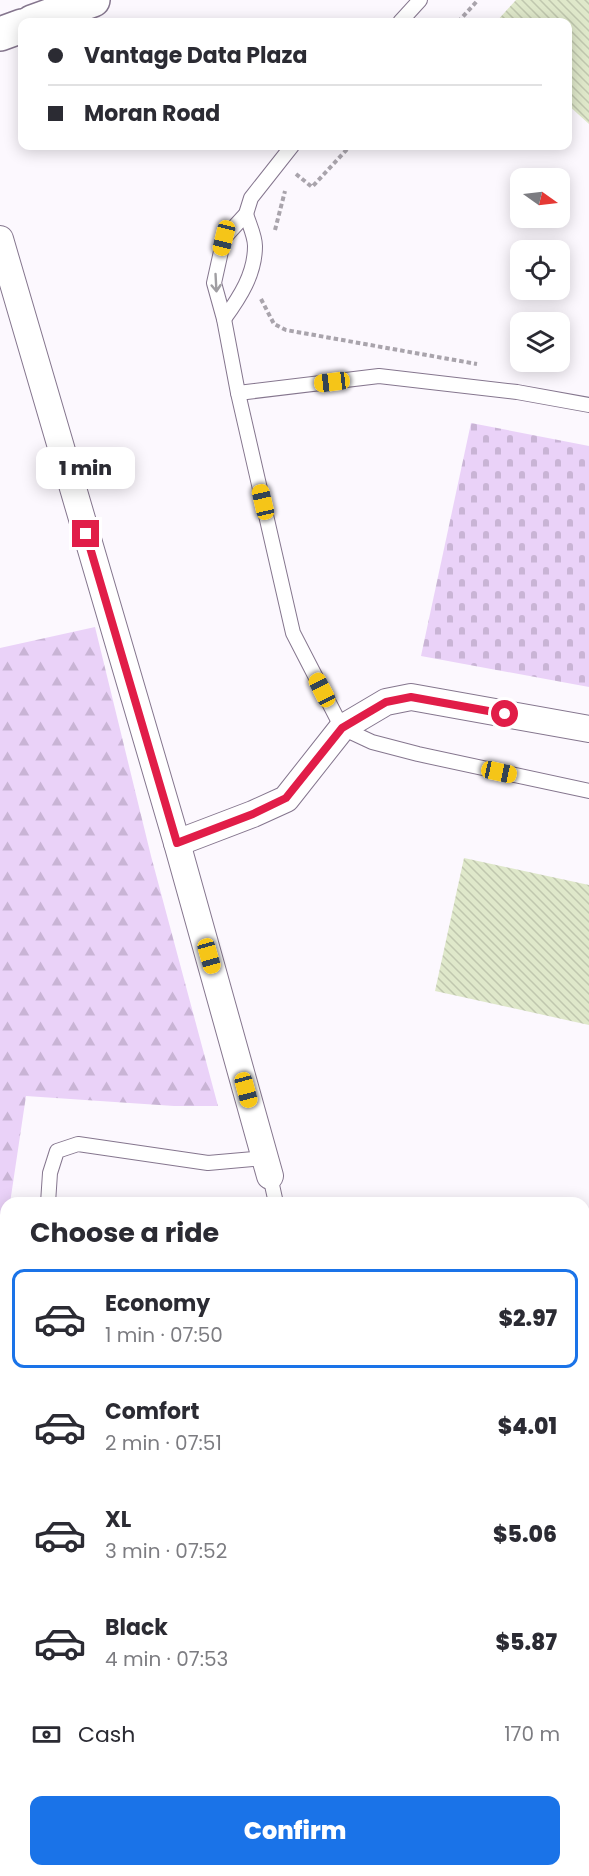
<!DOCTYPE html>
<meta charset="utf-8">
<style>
:root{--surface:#fff;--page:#f7f7f7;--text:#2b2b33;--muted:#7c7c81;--line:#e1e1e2;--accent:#1a73e8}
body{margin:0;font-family:Poppins,sans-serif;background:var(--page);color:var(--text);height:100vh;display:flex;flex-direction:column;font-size:22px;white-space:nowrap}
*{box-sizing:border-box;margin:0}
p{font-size:20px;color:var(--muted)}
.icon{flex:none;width:33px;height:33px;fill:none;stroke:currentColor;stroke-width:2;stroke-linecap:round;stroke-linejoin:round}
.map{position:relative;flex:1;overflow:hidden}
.sheet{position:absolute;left:0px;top:1197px;width:590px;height:680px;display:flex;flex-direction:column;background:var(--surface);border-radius:18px 18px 0 0;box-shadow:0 3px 15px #0003}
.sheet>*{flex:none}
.guide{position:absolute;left:18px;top:18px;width:554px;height:132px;border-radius:12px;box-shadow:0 3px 15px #0003;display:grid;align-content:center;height:132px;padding:0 30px;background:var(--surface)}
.needle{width:39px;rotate:104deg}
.buttons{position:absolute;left:510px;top:168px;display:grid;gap:12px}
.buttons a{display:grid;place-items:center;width:60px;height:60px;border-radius:12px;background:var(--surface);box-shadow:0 3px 15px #0003;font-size:30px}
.end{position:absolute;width:27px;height:27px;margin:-14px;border:8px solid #e11d48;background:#fff;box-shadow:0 0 0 3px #fff}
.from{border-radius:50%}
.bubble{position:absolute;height:42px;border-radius:12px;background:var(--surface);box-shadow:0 3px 15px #0003;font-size:20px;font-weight:800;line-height:42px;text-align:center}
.car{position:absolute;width:18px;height:36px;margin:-18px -9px;border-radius:8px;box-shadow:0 0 4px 2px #0007;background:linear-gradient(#f5c518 24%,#345 0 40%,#f5c518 0 76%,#345 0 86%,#f5c518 0)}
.guide b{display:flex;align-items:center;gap:21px;height:57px;font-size:22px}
.guide b+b{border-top:2px solid var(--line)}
.guide i{width:15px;height:15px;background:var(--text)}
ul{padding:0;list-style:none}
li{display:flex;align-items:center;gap:18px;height:99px;margin:0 12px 9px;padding:0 18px;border:3px solid transparent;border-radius:12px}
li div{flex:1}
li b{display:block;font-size:22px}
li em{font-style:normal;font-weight:800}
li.current{border-color:var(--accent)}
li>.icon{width:54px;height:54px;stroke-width:1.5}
h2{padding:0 30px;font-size:27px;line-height:72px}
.pay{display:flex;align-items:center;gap:15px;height:66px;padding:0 30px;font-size:22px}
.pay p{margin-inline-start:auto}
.primary-button{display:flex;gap:12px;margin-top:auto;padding:12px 30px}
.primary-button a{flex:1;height:69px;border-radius:12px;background:var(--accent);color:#fff;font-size:24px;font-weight:800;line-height:69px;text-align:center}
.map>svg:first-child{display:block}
.forest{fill:url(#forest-firs)}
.cemetery{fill:url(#cemetery-stones)}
.building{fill:url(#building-back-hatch)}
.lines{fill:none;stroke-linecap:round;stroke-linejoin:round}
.service-casing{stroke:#85768e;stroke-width:16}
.minor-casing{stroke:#85768e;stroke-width:28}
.secondary-casing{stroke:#85768e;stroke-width:36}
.motorway-casing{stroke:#d5d4d6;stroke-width:36}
.path{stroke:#a9a4ac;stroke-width:4;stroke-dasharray:4.5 3;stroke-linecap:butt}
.service{stroke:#fff;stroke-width:14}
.minor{stroke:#fff;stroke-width:26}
.secondary{stroke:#fff;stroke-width:33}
.motorway{stroke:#e2acff;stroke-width:33}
.oneway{stroke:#a09ea2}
.route{stroke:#e11d48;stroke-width:8}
</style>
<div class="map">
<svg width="589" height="1876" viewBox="0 0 589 1876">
<defs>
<pattern id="forest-firs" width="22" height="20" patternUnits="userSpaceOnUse" patternTransform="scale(1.5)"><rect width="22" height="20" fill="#ead2f8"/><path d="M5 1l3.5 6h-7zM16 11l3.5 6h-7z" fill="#c9b4d5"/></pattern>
<pattern id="cemetery-stones" width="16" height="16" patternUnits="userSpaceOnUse" patternTransform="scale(1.5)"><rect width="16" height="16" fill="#ead2f8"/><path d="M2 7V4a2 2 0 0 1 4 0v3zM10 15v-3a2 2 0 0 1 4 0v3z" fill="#c9b4d5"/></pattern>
<pattern id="building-back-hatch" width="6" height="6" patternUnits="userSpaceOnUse" patternTransform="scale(1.5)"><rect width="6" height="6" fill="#dfe8ca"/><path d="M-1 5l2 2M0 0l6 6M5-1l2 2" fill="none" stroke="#c0c7ae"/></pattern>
</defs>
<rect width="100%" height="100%" fill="#fcf8fe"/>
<!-- forest -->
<polygon class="forest" points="95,627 151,856 218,1106 174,1106 26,1096 10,1203 6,1203 6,1229 0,1271 0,648"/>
<!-- cemetery -->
<polygon class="cemetery" points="471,423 589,446 589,687 421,656"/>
<!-- building -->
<g class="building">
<polygon points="516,0 589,0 589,124 567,104 567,22 496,22"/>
<polygon points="464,858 589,885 589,1025 435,991"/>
</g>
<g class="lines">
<!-- service casing -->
<g class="service-casing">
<g id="service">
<polyline points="400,22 420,0"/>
<polyline points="292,146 251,198 246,214 224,238 214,283 224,319 238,393 293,633 342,728 372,742 418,754 589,791"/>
<path d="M224 319C240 297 255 274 255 246 255 236 249 224 246 214"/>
<polyline points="238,393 379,376 517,392 589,405"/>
<polyline points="270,1176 276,1203"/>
<polyline points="48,1203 50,1173 57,1151 78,1144 208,1163 265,1158"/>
</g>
</g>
<!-- minor casing -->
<g class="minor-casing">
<g id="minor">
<polyline points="0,239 177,843 270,1176"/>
<polyline points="177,843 253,814 286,799 342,728 386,702 411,697 589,729"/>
</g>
</g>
<!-- secondary casing -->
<g class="secondary-casing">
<g id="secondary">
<polyline points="32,22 93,0"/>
<polyline points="0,34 22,26"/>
</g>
</g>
<!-- motorway casing -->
<g class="motorway-casing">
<g id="motorway">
<polyline points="0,1352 6,1352"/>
<polyline points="584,1407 589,1408"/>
<polyline points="0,1438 6,1439"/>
<polyline points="584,1494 589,1495"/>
<polyline points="0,1509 6,1509"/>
<polyline points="0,1551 6,1552"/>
<polyline points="584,1551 589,1552"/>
<polyline points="584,1617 589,1618"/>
</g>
</g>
<!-- path -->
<g class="path">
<polyline points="458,22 478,0"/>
<polyline points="296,174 312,187 350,146"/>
<polyline points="275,230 285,191"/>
<polyline points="261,299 274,324 286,330 477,364"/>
</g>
<!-- service -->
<use href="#service" class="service"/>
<!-- minor -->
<use href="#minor" class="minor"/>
<!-- secondary -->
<use href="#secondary" class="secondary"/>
<!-- motorway -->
<use href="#motorway" class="motorway"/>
</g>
<!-- one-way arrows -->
<defs><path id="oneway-shaft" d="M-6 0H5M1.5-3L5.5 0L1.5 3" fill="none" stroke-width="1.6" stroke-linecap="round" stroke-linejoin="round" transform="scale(1.5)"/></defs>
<use class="oneway" href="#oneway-shaft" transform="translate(216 283) rotate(87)"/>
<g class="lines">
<!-- route -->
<polyline class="route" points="86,534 177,843 253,814 286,798 342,728 386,702 411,697 505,714"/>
</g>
</svg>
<div class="buttons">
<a><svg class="needle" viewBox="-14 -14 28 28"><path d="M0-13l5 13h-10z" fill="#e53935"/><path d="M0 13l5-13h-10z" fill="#7c7c81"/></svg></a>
<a><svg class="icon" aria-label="locate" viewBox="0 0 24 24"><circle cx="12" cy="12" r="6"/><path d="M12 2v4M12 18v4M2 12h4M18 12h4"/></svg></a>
<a><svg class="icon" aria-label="layers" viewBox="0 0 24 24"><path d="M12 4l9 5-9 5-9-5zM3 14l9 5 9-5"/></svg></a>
</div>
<i class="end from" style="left:505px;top:714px"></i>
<i class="end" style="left:86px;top:534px"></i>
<div class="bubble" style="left:36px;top:447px;width:99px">1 min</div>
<i class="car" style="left:224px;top:238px;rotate:194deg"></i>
<i class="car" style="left:332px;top:382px;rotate:263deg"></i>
<i class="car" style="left:263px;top:502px;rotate:347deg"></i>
<i class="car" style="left:322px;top:690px;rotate:333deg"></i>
<i class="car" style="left:499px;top:772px;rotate:102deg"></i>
<i class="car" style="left:209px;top:956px;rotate:164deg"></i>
<i class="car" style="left:246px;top:1090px;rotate:165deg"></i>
<div class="guide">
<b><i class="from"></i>Vantage Data Plaza</b>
<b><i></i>Moran Road</b>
</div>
<section class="sheet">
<h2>Choose a ride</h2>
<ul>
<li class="current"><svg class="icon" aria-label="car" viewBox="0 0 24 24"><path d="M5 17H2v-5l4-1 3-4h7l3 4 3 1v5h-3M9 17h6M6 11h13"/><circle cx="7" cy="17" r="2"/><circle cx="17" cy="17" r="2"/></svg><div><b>Economy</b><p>1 min · 07:50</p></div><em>$2.97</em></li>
<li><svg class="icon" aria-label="car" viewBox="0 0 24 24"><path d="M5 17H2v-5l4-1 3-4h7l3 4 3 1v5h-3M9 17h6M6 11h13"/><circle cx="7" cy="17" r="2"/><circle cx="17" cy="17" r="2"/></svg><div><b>Comfort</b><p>2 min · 07:51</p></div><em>$4.01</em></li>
<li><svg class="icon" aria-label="car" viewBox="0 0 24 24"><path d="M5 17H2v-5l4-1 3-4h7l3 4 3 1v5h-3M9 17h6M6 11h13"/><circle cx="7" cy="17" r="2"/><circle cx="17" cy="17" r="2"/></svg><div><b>XL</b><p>3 min · 07:52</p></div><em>$5.06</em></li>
<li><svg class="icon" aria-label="car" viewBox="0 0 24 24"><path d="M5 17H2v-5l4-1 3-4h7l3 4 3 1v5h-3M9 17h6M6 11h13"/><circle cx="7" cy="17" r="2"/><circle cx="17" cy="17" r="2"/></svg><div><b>Black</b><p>4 min · 07:53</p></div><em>$5.87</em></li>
</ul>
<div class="pay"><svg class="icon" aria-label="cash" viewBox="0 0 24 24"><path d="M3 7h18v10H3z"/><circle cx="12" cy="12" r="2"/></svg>Cash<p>170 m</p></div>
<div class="primary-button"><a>Confirm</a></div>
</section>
</div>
